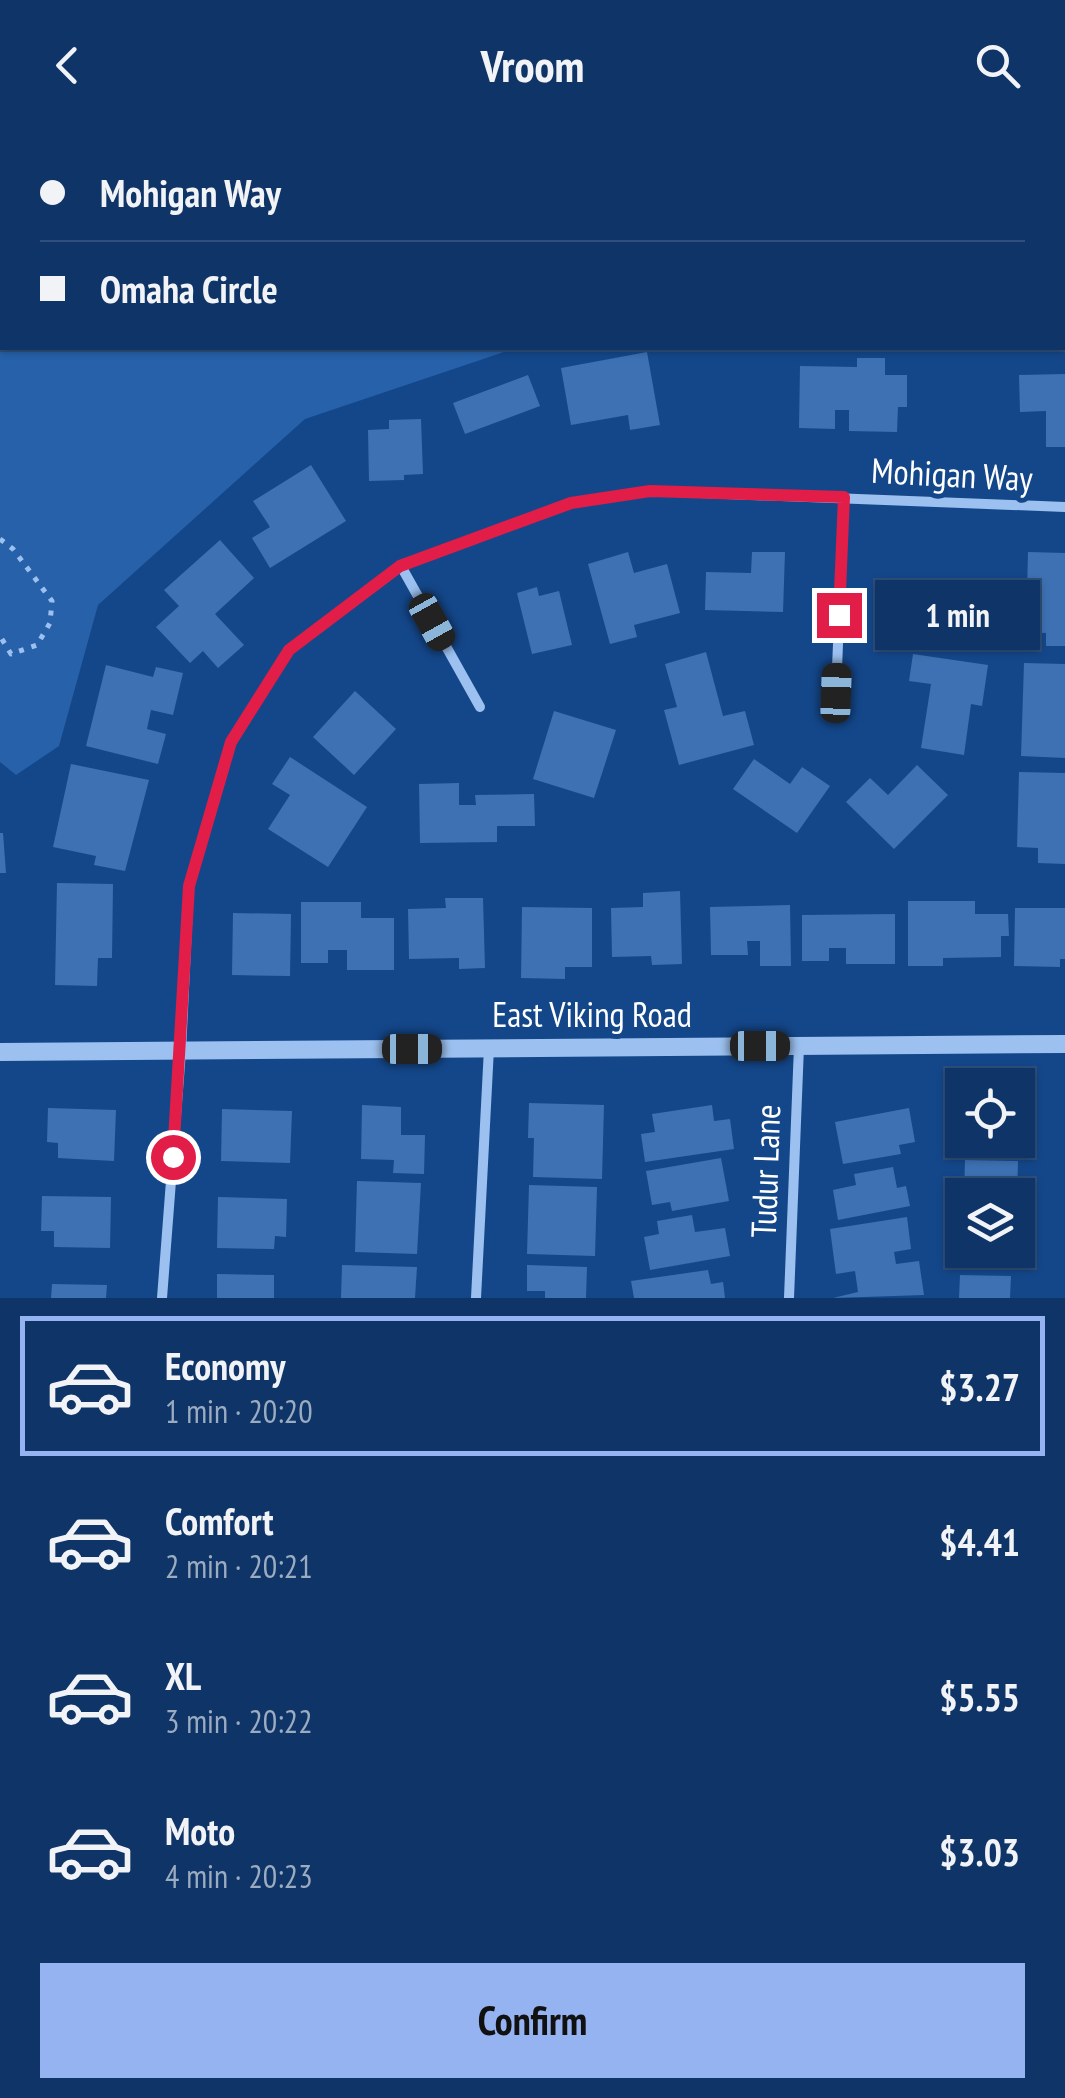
<!DOCTYPE html>
<meta charset="utf-8">
<style>
:root{--surface:#0f3568;--page:#183d6e;--text:#f1f3f6;--muted:#9babc0;--line:#2f507c;--accent:#95b2f1}
body{margin:0;font-family:"PT Sans Narrow",sans-serif;background:var(--page);color:var(--text);height:100vh;display:flex;flex-direction:column;font-size:38px;white-space:nowrap}
*{box-sizing:border-box;margin:0}
p{font-size:32px;color:var(--muted)}
.icon{flex:none;width:55px;height:55px;fill:none;stroke:currentColor;stroke-width:2;stroke-linecap:round;stroke-linejoin:round}
.map{position:relative;height:1168px;overflow:hidden}
.side{display:flex;flex-direction:column;background:var(--surface);flex:1}
.side>*{flex:none}
.banner{position:absolute;left:0px;top:0px;width:1065px;height:220px;box-shadow:0 2px 8px #0004,0 0 0 2px var(--line);display:grid;align-content:center;height:220px;padding:0 40px;background:var(--surface)}
.buttons{position:absolute;left:945px;top:938px;display:grid;gap:20px}
.buttons a{display:grid;place-items:center;width:90px;height:90px;border-radius:0px;background:var(--surface);box-shadow:0 2px 8px #0004,0 0 0 2px var(--line);font-size:50px}
.end{position:absolute;width:45px;height:45px;margin:-22px;border:12px solid #e11d48;background:#fff;box-shadow:0 0 0 5px #fff}
.from{border-radius:50%}
.bubble{position:absolute;height:70px;border-radius:0px;background:var(--surface);box-shadow:0 2px 8px #0004,0 0 0 2px var(--line);font-size:32px;font-weight:800;line-height:70px;text-align:center}
.car{position:absolute;width:30px;height:60px;margin:-30px -15px;border-radius:12px;box-shadow:0 0 8px 2px #0007;background:linear-gradient(#222 24%,#8ab4d8 0 40%,#222 0 76%,#8ab4d8 0 86%,#222 0)}
.banner b{display:flex;align-items:center;gap:35px;height:95px;font-size:38px}
.banner b+b{border-top:2px solid var(--line)}
.banner i{width:25px;height:25px;background:var(--text)}
ul{padding:18px 0 0;list-style:none}
li{display:flex;align-items:center;gap:30px;height:140px;margin:0 20px 15px;padding:0 20px;border:5px solid transparent;border-radius:0px}
li div{flex:1}
li b{display:block;font-size:38px}
li em{font-style:normal;font-weight:800}
li.selected{border-color:var(--accent)}
li>.icon{width:90px;height:90px;stroke-width:1.5}
.primary-button{display:flex;gap:20px;margin-top:auto;padding:20px 40px}
.primary-button a{flex:1;height:115px;border-radius:0px;background:var(--accent);color:#111;font-size:40px;font-weight:800;line-height:115px;text-align:center}
header{display:flex;justify-content:space-between;align-items:center;height:130px;padding:0 40px;background:var(--surface);font-size:45px;font-weight:800}
.map>svg:first-child{display:block}
.green{fill:#2661a9}
.building{fill:#3d71b3}
.lines{fill:none;stroke-linecap:round;stroke-linejoin:round}
.path{stroke:#9cc1f0;stroke-width:5;stroke-dasharray:5 8;stroke-linecap:butt}
.minor{stroke:#9cc1f0;stroke-width:10}
.tertiary{stroke:#9cc1f0;stroke-width:18}
.route{stroke:#e11d48;stroke-width:12}
.labels{text-anchor:middle;stroke-width:10;stroke-linejoin:round;paint-order:stroke}
.street-label{font-size:35px;fill:#fff;stroke:#14478a}
</style>
<header><svg class="icon" aria-label="back" viewBox="0 0 24 24"><path d="M15 5l-7 7 7 7"/></svg>Vroom<svg class="icon" aria-label="search" viewBox="0 0 24 24"><circle cx="10" cy="10" r="6"/><path d="M15 15l6 6"/></svg></header>
<div class="map">
<svg width="1065" height="1168" viewBox="0 0 1065 1168">
<rect width="100%" height="100%" fill="#14478a"/>
<!-- green -->
<polygon class="green" points="0,0 1065,0 1065,206 1062,2 2,2 2,218 516,218 305,289 98,475 59,616 16,645 0,632"/>
<!-- building -->
<g class="building">
<polygon points="647,222 660,295 630,300 628,285 571,295 561,238"/>
<polygon points="857,228 885,228 885,245 907,245 907,277 898,277 897,302 849,301 849,280 835,280 835,299 799,298 800,236 857,237"/>
<polygon points="1065,244 1065,317 1046,317 1046,281 1020,282 1019,245"/>
<polygon points="528,245 540,276 465,304 453,273"/>
<polygon points="421,289 423,344 404,345 404,350 369,351 368,300 389,299 389,290"/>
<polygon points="311,335 346,391 270,438 252,408 270,397 253,371"/>
<polygon points="220,410 254,448 215,484 244,515 218,538 203,521 190,533 156,497 179,476 164,460"/>
<polygon points="628,422 634,443 667,434 680,483 634,495 637,507 610,514 588,434"/>
<polygon points="752,422 785,422 783,482 705,480 706,442 751,443"/>
<polygon points="1028,422 1065,423 1065,516 1046,516 1046,503 1026,502"/>
<polygon points="537,457 539,466 559,461 572,515 532,524 517,463"/>
<polygon points="706,522 723,586 745,581 754,615 679,635 664,580 677,577 665,534"/>
<polygon points="913,524 988,535 982,576 971,574 964,625 921,618 931,554 909,551"/>
<polygon points="1024,533 1065,534 1065,628 1021,626"/>
<polygon points="106,535 153,547 156,537 183,543 173,585 151,580 147,599 166,604 158,634 86,616"/>
<polygon points="355,561 396,599 354,645 313,607"/>
<polygon points="554,581 616,600 594,668 533,649"/>
<polygon points="290,627 367,677 328,737 268,699 290,665 272,654"/>
<polygon points="754,629 790,654 802,637 830,656 797,703 733,659"/>
<polygon points="71,634 149,650 125,741 94,735 96,726 53,717"/>
<polygon points="917,635 948,665 894,719 846,672 870,648 888,665"/>
<polygon points="1019,642 1065,643 1065,734 1038,733 1038,718 1017,717"/>
<polygon points="459,653 459,675 476,675 475,665 534,664 535,696 497,696 497,712 420,713 419,654"/>
<polygon points="0,703 3,703 6,743 0,743"/>
<polygon points="57,753 113,754 112,828 98,828 97,856 55,855"/>
<polygon points="680,761 682,834 652,835 651,826 612,827 611,778 643,777 643,763"/>
<polygon points="445,768 483,768 485,838 459,839 459,828 409,829 408,779 446,778"/>
<polygon points="908,771 975,771 975,784 1008,784 1009,806 1001,806 1001,827 943,828 943,836 908,836"/>
<polygon points="301,772 361,772 361,788 394,788 394,840 347,840 347,820 328,820 328,833 301,833"/>
<polygon points="790,775 791,836 760,836 760,811 747,811 748,825 711,825 710,777"/>
<polygon points="522,777 592,778 592,837 565,837 565,849 521,848"/>
<polygon points="1015,778 1065,778 1065,829 1060,829 1060,837 1014,836"/>
<polygon points="233,783 291,784 290,846 232,845"/>
<polygon points="895,784 895,834 846,834 846,818 829,818 829,831 802,831 802,785"/>
<polygon points="529,973 604,975 602,1049 533,1047 534,1008 528,1008"/>
<polygon points="362,975 401,977 401,1005 425,1005 424,1044 393,1043 394,1030 361,1029"/>
<polygon points="712,975 714,991 730,989 734,1019 645,1032 641,1004 655,1002 652,984"/>
<polygon points="48,978 116,980 114,1031 58,1028 58,1013 47,1012"/>
<polygon points="909,978 915,1012 899,1015 901,1024 843,1034 835,992"/>
<polygon points="222,979 292,981 290,1033 221,1031"/>
<polygon points="971,1010 1019,1010 1019,1015 971,1013"/>
<polygon points="721,1028 729,1071 672,1081 670,1072 652,1075 646,1041"/>
<polygon points="965,1030 1018,1031 1017,1065 964,1065"/>
<polygon points="893,1037 897,1058 906,1056 910,1076 838,1090 833,1060 856,1055 854,1044"/>
<polygon points="357,1051 421,1053 417,1124 355,1122"/>
<polygon points="529,1055 597,1057 595,1126 527,1124"/>
<polygon points="42,1066 111,1067 110,1118 54,1117 54,1101 41,1101"/>
<polygon points="218,1067 287,1069 286,1107 275,1106 274,1119 217,1118"/>
<polygon points="692,1085 695,1102 725,1098 730,1126 650,1140 644,1107 659,1104 657,1091"/>
<polygon points="907,1087 911,1119 894,1122 896,1134 919,1131 924,1165 833,1168 858,1162 855,1141 836,1144 830,1099"/>
<polygon points="961,1120 1013,1120 1013,1127 961,1125"/>
<polygon points="342,1135 417,1137 415,1168 341,1168"/>
<polygon points="527,1135 587,1137 586,1168 545,1168 545,1161 527,1161"/>
<polygon points="708,1140 711,1154 723,1152 725,1168 634,1168 631,1151"/>
<polygon points="217,1144 274,1145 274,1168 217,1168"/>
<polygon points="960,1145 1011,1146 1010,1168 959,1168"/>
<polygon points="52,1154 107,1155 106,1168 51,1168"/>
</g>
<g class="lines">
<!-- path -->
<g class="path">
<polyline points="926,2 946,0"/>
<polyline points="0,192 2,189"/>
<polyline points="0,409 13,419 52,471 50,493 37,515 11,524 0,506"/>
</g>
<!-- minor -->
<g class="minor">
<polyline points="401,436 480,577"/>
<polyline points="836,563 844,367"/>
<polyline points="162,1168 181,921 189,756 231,613 289,520 401,436 571,373 650,361 1065,377"/>
<polyline points="476,1168 489,918"/>
<polyline points="789,1168 799,916"/>
</g>
<!-- tertiary -->
<polyline class="tertiary" points="0,922 1065,914"/>
</g>
<g class="lines">
<!-- route -->
<polyline class="route" points="173,1027 189,756 231,612 289,520 400,436 571,373 650,361 844,367 839,485"/>
</g>
<g class="labels">
<!-- street labels -->
<g class="street-label">
<text transform="translate(952 345) rotate(3)" y="12">Mohigan Way</text>
<text x="592" y="897">East Viking Road</text>
<text transform="translate(766 1041) rotate(-88)" y="12">Tudur Lane</text>
</g>
</g>
</svg>
<div class="buttons">
<a><svg class="icon" aria-label="locate" viewBox="0 0 24 24"><circle cx="12" cy="12" r="6"/><path d="M12 2v4M12 18v4M2 12h4M18 12h4"/></svg></a>
<a><svg class="icon" aria-label="layers" viewBox="0 0 24 24"><path d="M12 4l9 5-9 5-9-5zM3 14l9 5 9-5"/></svg></a>
</div>
<i class="end from" style="left:173px;top:1027px"></i>
<i class="end" style="left:839px;top:485px"></i>
<div class="bubble" style="left:875px;top:450px;width:165px">1 min</div>
<i class="car" style="left:432px;top:492px;rotate:151deg"></i>
<i class="car" style="left:836px;top:563px;rotate:2deg"></i>
<i class="car" style="left:760px;top:916px;rotate:90deg"></i>
<i class="car" style="left:412px;top:919px;rotate:90deg"></i>
<div class="banner">
<b><i class="from"></i>Mohigan Way</b>
<b><i></i>Omaha Circle</b>
</div>
</div>
<section class="side">
<ul>
<li class="selected"><svg class="icon" aria-label="car" viewBox="0 0 24 24"><path d="M5 17H2v-5l4-1 3-4h7l3 4 3 1v5h-3M9 17h6M6 11h13"/><circle cx="7" cy="17" r="2"/><circle cx="17" cy="17" r="2"/></svg><div><b>Economy</b><p>1 min · 20:20</p></div><em>$3.27</em></li>
<li><svg class="icon" aria-label="car" viewBox="0 0 24 24"><path d="M5 17H2v-5l4-1 3-4h7l3 4 3 1v5h-3M9 17h6M6 11h13"/><circle cx="7" cy="17" r="2"/><circle cx="17" cy="17" r="2"/></svg><div><b>Comfort</b><p>2 min · 20:21</p></div><em>$4.41</em></li>
<li><svg class="icon" aria-label="car" viewBox="0 0 24 24"><path d="M5 17H2v-5l4-1 3-4h7l3 4 3 1v5h-3M9 17h6M6 11h13"/><circle cx="7" cy="17" r="2"/><circle cx="17" cy="17" r="2"/></svg><div><b>XL</b><p>3 min · 20:22</p></div><em>$5.55</em></li>
<li><svg class="icon" aria-label="car" viewBox="0 0 24 24"><path d="M5 17H2v-5l4-1 3-4h7l3 4 3 1v5h-3M9 17h6M6 11h13"/><circle cx="7" cy="17" r="2"/><circle cx="17" cy="17" r="2"/></svg><div><b>Moto</b><p>4 min · 20:23</p></div><em>$3.03</em></li>
</ul>
<div class="primary-button"><a>Confirm</a></div>
</section>
